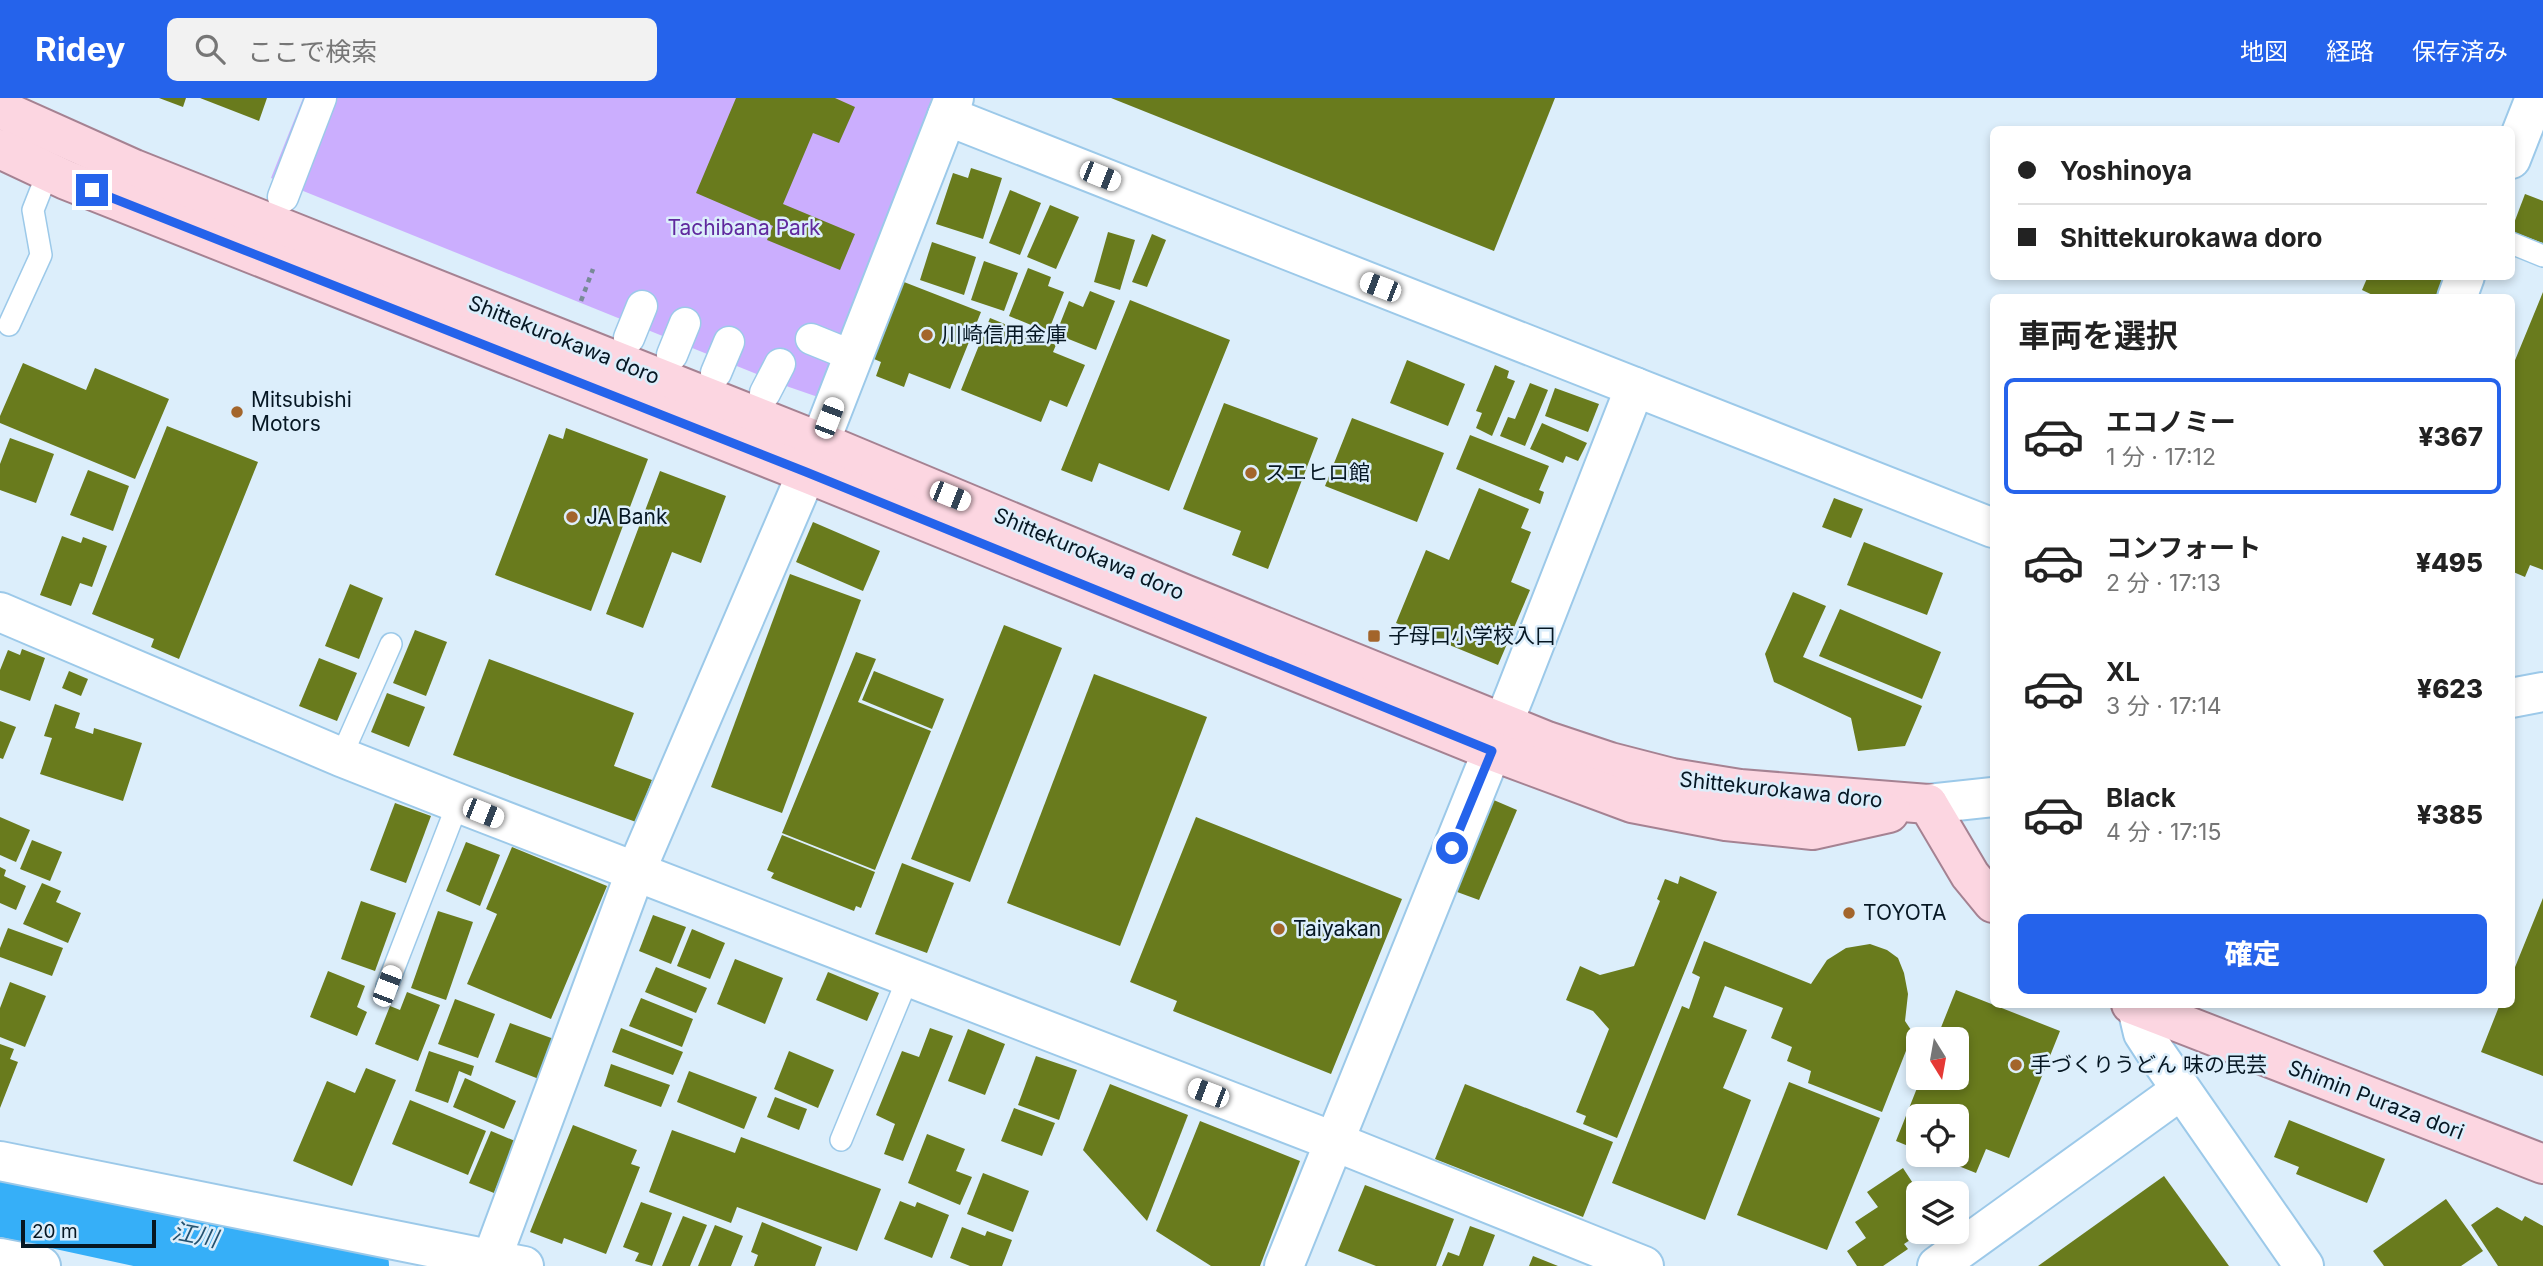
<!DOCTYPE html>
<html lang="ja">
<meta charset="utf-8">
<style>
:root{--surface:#fff;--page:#f2f2f2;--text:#222;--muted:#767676;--line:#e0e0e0;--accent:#2563eb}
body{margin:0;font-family:Inter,"Noto Sans JP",sans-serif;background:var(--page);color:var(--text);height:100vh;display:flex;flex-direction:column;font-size:26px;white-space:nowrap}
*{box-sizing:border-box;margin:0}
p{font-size:23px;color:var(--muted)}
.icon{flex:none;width:38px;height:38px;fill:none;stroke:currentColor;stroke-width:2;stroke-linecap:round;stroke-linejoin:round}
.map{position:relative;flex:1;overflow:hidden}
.panel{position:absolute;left:1990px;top:196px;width:525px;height:714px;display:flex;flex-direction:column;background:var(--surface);border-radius:10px;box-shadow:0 4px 10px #0003}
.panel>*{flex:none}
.hud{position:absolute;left:1990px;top:28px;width:525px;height:154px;border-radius:10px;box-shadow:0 4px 10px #0003;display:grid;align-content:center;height:154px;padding:0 28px;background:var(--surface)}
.needle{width:46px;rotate:169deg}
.fabs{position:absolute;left:1906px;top:929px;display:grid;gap:14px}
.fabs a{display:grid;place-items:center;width:63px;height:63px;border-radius:10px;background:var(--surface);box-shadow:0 4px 10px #0003;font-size:35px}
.scale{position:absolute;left:21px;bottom:18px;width:135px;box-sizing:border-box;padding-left:7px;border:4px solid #061723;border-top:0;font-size:19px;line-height:24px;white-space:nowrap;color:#061723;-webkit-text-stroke:5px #dceefb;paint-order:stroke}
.end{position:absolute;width:32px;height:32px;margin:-16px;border:9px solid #2563eb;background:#fff;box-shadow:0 0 0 4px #fff}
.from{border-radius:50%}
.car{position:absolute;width:21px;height:42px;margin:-21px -10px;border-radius:9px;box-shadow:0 0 5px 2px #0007;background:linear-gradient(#fff 24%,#345 0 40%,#fff 0 76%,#345 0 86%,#fff 0)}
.hud b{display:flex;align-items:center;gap:24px;height:66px;font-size:26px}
.hud b+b{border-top:2px solid var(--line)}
.hud i{width:18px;height:18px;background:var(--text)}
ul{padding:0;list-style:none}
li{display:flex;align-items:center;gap:21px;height:116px;margin:0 14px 10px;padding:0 14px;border:4px solid transparent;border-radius:10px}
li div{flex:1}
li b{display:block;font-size:26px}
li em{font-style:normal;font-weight:800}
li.selected{border-color:var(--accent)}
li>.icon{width:63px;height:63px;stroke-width:1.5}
h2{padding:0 28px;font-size:32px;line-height:84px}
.action{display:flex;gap:14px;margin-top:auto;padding:14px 28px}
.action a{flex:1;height:80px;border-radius:10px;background:var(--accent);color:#fff;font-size:28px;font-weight:800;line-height:80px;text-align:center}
header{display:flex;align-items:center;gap:42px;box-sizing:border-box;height:98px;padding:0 35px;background:var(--accent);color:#fff}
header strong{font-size:33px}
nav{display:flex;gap:38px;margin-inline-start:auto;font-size:24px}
.search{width:490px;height:63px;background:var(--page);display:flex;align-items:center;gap:18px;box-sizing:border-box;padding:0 24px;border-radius:10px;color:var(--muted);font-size:26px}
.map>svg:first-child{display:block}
.green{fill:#cbaefe}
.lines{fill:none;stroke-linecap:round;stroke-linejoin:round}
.river{stroke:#36aff8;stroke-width:80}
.building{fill:#697b1d}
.service-casing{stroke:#9cc9e9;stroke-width:24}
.pedestrian-casing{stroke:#9cc9e9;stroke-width:33}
.minor-casing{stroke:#9cc9e9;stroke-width:42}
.tertiary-casing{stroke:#9cc9e9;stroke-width:42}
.primary-casing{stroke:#a58292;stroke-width:42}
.path{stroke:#788a97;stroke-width:4.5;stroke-dasharray:5 5;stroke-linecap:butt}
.service{stroke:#fff;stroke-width:21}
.pedestrian{stroke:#fff;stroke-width:30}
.minor{stroke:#fff;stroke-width:38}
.tertiary{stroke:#fff;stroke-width:38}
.primary{stroke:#fcd6e1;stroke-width:38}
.route{stroke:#2563eb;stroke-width:9}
.poi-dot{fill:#a3652b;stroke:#dceefb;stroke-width:2.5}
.labels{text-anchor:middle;stroke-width:5;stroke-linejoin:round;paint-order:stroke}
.park-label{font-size:21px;fill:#60299e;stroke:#dceefb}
.poi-label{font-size:21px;fill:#061723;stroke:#dceefb;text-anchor:start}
.street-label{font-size:21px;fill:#061723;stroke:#dceefb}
.water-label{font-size:23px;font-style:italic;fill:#245270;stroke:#dceefb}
</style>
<header>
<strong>Ridey</strong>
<div class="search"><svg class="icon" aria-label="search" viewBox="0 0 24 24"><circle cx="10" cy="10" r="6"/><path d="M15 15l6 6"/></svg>ここで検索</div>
<nav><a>地図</a><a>経路</a><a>保存済み</a></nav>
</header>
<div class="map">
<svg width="2543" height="1168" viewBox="0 0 2543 1168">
<rect width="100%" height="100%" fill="#dceefb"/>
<!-- green -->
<polygon class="green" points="303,0 934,0 818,299 789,289 271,80"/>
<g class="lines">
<!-- river -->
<polyline class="river" points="0,1098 170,1135 349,1168"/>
</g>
<!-- building -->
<g class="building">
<polygon points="159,0 186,0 183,9"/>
<polygon points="200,0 267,0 259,23"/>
<polygon points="736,0 835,0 855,9 839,45 813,35 783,106 855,136 840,172 767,142 773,128 696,95"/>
<polygon points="1111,0 1555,0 1494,153"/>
<polygon points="971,70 1002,80 983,141 936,126 953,75 968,80"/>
<polygon points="1010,92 1041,105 1020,157 989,145"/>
<polygon points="2525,96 2543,103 2543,145 2511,133"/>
<polygon points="1050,107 1079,119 1056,171 1027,159"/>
<polygon points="1108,134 1135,142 1120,192 1094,184"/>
<polygon points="1152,136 1166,142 1147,189 1132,184"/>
<polygon points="932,144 976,159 964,197 920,182"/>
<polygon points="984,163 1018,175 1004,213 971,202"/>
<polygon points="1028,170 1051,179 1048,188 1064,194 1048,234 1009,218"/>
<polygon points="2368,178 2446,178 2438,200 2379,200 2362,192"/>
<polygon points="904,184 981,214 950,291 909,275 904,289 876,278 881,264 874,261"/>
<polygon points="1090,193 1115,203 1096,252 1056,236 1069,203 1083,209"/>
<polygon points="2543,194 2543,472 2530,467 2525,479 2511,473 2511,272"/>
<polygon points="1130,202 1230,242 1169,393 1099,365 1092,384 1061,372"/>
<polygon points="990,220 1056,247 1053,254 1085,267 1067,309 1050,302 1041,324 961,292"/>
<polygon points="1407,262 1465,286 1448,328 1390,305"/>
<polygon points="23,265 86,292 95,270 169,301 135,381 0,325 0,318"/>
<polygon points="1495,267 1509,273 1507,280 1515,283 1492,338 1476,330 1482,315 1476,313"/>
<polygon points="1530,285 1548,292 1525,348 1500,338 1508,319 1515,321"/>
<polygon points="1555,290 1599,306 1588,334 1545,318"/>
<polygon points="1224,305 1318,340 1268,471 1232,457 1241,433 1183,411"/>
<polygon points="1352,320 1444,355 1417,424 1325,388"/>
<polygon points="1542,325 1587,345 1578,363 1566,358 1563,365 1530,351"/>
<polygon points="167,328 258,364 179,561 151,549 154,541 92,516"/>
<polygon points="566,330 648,361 591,513 495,477 549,336 563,341"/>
<polygon points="1470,337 1549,368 1539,392 1544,394 1540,406 1456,371"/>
<polygon points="10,340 54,356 36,405 0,392 0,366"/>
<polygon points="88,372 129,388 113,433 70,417"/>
<polygon points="660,373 726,398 701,465 672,454 643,530 606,516"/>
<polygon points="1479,390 1529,411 1521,430 1531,434 1511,484 1530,492 1498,567 1396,525 1426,452 1449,462"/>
<polygon points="1834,400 1863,411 1851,440 1822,429"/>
<polygon points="813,424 880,453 863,493 796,464"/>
<polygon points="62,438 81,445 83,439 107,448 92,489 80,485 71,508 40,497"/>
<polygon points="1864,444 1943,475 1927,517 1847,487"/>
<polygon points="790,476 861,502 782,715 711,689"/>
<polygon points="350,486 383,500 359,561 325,548"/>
<polygon points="1793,494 1826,508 1803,559 1922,608 1905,648 1858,653 1851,620 1774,584 1765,556"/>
<polygon points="1840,511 1941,554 1922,601 1819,558"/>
<polygon points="1004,527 1062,550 970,784 911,761"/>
<polygon points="415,532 447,544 426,598 393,585"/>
<polygon points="22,551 45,560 30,603 0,592 0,572 8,552 20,557"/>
<polygon points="856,554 876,561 858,604 931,633 875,772 782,735"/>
<polygon points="319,560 357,575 337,623 299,608"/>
<polygon points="489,561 634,615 614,668 652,682 636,724 453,657"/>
<polygon points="69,573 88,581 81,598 62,590"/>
<polygon points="874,573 944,601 932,631 862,602"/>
<polygon points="1094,576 1207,619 1120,848 1007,805"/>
<polygon points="387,595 425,609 409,649 371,634"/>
<polygon points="55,606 80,615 75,630 93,636 94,630 142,645 123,703 40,676 52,640 44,638"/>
<polygon points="0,623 16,629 3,661 0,660"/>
<polygon points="1489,700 1517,712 1479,802 1449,791"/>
<polygon points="395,705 431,718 406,785 370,772"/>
<polygon points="0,719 30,732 16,764 0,757"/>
<polygon points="1196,719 1402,801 1331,976 1173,913 1177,903 1130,884"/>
<polygon points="782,737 875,774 861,810 856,808 854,813 771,780 774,775 767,772"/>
<polygon points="32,742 62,754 50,783 20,771"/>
<polygon points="466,744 500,757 480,808 446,793"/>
<polygon points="512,749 607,788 551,921 467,886 497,816 486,811"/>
<polygon points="902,765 954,785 927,855 875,836"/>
<polygon points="0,769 6,772 4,778 26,788 16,812 0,805"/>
<polygon points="1680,778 1717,794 1617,1040 1583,1026 1586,1018 1576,1014 1609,931 1593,913 1566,902 1580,868 1600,877 1634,868 1660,803 1657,801 1665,781 1678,786"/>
<polygon points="42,785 61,793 56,804 81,815 68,845 23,826"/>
<polygon points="2543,800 2543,978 2481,954 2500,906 2511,906 2511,879"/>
<polygon points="361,803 396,815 375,873 341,861"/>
<polygon points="438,813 473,824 446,902 411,890"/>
<polygon points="653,817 686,829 671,866 639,853"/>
<polygon points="8,830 63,850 52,878 0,859 0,850"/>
<polygon points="692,831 725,845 710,881 677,868"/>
<polygon points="1704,843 1811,886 1827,862 1846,850 1870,846 1887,852 1898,860 1904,875 1908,896 1905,923 1913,935 1882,1014 1808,985 1811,973 1787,963 1792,949 1771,940 1783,910 1725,888 1713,919 1747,932 1723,990 1751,1002 1705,1122 1612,1085 1682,908 1689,911 1700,879 1692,875"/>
<polygon points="735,861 783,880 765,926 717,906"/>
<polygon points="656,869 707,890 696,915 645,894"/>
<polygon points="328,873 365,888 357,909 367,914 357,938 310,919"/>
<polygon points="828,874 879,895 867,923 816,902"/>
<polygon points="10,884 46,898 25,949 0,939 0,910"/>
<polygon points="1956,892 2060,933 2009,1060 1986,1051 1976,1075 1931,1057 1956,1057 1956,1018 1918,1018 1918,1052 1896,1043 1921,980 1956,980 1956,942 1936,942"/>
<polygon points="407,894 440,907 418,963 375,946 390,908 400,912"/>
<polygon points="641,900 693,921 682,949 629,928"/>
<polygon points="455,901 495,916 478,960 438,946"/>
<polygon points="510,925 554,941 539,981 495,964"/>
<polygon points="621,930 683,954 673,977 612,954"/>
<polygon points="930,930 953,938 903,1063 884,1056 895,1026 876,1017 902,953 919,959"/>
<polygon points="968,931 1005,946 985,997 948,983"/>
<polygon points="0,946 14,951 10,961 18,964 0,1010"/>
<polygon points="429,953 474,968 471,978 459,973 448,1005 415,993"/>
<polygon points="789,953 834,972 818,1010 774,991"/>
<polygon points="1036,958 1077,972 1059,1022 1018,1007"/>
<polygon points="611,966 670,987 661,1009 604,988"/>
<polygon points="366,970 396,982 352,1088 293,1063 327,983 355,995"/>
<polygon points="689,973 757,999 744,1031 677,1004"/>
<polygon points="465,980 516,1003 504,1031 453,1009"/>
<polygon points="1789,984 1880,1020 1827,1152 1737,1117"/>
<polygon points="1110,986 1188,1017 1147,1123 1083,1052"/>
<polygon points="1465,986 1613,1044 1583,1119 1435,1061"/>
<polygon points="775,999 807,1011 799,1032 767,1019"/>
<polygon points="410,1002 486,1033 468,1077 392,1046"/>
<polygon points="1014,1010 1055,1025 1042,1058 1001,1043"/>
<polygon points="2289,1022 2385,1061 2367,1105 2296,1076 2299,1069 2274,1059"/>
<polygon points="1200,1023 1300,1063 1260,1168 1211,1168 1156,1133"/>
<polygon points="573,1027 637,1052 631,1066 640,1069 606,1156 564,1140 562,1146 530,1134"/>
<polygon points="672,1032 735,1055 741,1039 881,1091 857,1153 737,1109 731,1125 649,1094"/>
<polygon points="491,1033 515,1043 494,1095 469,1085"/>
<polygon points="927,1036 965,1051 956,1073 972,1079 960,1107 908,1085"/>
<polygon points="1903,1070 1920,1096 1918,1134 1935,1134 1924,1142 1919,1136 1904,1146 1908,1151 1883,1168 1857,1168 1847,1153 1866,1140 1855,1124 1878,1109 1867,1094"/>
<polygon points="983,1075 1029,1093 1013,1134 967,1116"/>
<polygon points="2164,1078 2229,1168 2038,1168"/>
<polygon points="1365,1087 1454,1121 1436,1168 1376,1168 1338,1153"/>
<polygon points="2446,1101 2483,1153 2461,1168 2384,1168 2373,1153"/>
<polygon points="900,1103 915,1109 917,1104 949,1117 932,1160 884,1141"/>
<polygon points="641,1104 672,1115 652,1168 635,1163 639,1155 623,1149"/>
<polygon points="2497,1109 2522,1123 2525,1118 2543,1128 2543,1168 2498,1168 2471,1127"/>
<polygon points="683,1118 707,1127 690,1168 662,1168"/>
<polygon points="762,1124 822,1149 815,1168 754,1168 758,1157 751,1154"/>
<polygon points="715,1127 743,1138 731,1168 698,1168"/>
<polygon points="1470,1128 1495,1137 1483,1168 1442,1168 1448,1154 1459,1158"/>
<polygon points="962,1129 985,1138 987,1133 1012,1142 1002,1168 970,1168 950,1160"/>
<polygon points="1533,1158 1558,1168 1529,1168"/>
</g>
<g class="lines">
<!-- service casing -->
<g class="service-casing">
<g id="service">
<polyline points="2511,145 2543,158"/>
<polyline points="9,227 41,157 33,112 48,74"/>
<polyline points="341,659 391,546"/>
<polyline points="387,888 458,705"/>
<polyline points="841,1042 908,880"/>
</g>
</g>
<!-- pedestrian casing -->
<g class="pedestrian-casing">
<g id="pedestrian">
<polyline points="283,99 321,0"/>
<polyline points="629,240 642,208"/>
<polyline points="811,241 853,258"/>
<polyline points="672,257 685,225"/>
<polyline points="716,275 729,244"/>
<polyline points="765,295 780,266"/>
</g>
</g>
<!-- minor casing -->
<g class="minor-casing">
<g id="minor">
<polyline points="947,18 1993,430"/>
<polyline points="2511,61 2535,0"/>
<polyline points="2457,200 2465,178"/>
<polyline points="0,514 341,659 458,705 1333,1043 1644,1168"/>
<polyline points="2137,910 2143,935 2156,955 2304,1168"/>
<polyline points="0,1063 524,1168"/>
<polyline points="0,1160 41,1168"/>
<polyline points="489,1168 635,775 820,344 954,0"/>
<polyline points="1284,1168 1515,596 1635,289"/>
<polyline points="1937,1168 2181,992"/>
</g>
</g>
<!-- tertiary casing -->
<g class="tertiary-casing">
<g id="tertiary">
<polyline points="2511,600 2543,594"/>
<polyline points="1928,706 1993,699"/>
</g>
</g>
<!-- primary casing -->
<g class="primary-casing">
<g id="primary">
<polyline points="0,11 134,71 820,344 1184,496 1547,643 1610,664 1672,680 1740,691 1928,706"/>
<polyline points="0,51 66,82 806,375 1492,653 1632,705 1726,723 1813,732 1889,715"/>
<polyline points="1928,706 1970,777 1993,805"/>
<polyline points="2131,906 2543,1066"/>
</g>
</g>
<!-- path -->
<polyline class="path" points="581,203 593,171"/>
<!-- service -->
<use href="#service" class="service"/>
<!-- pedestrian -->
<use href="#pedestrian" class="pedestrian"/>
<!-- minor -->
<use href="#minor" class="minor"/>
<!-- tertiary -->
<use href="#tertiary" class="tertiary"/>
<!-- primary -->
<use href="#primary" class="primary"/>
</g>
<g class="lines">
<!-- route -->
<polyline class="route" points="92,92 806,374 1492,653 1452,750"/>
</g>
<!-- markers -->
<g class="poi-dot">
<circle cx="927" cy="237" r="7"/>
<circle cx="237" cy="314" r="7"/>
<circle cx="1251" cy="375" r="7"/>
<circle cx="572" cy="419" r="7"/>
<rect x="1367" y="531" width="14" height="14" rx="3.5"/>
<circle cx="1849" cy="815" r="7"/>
<circle cx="1279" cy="831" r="7"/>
<circle cx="2016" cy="967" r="7"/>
</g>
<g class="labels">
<!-- park labels -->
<g class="park-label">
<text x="744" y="137">Tachibana Park</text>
</g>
<!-- poi labels -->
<g class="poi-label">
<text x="941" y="244">川崎信用金庫</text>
<text x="251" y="309">Mitsubishi<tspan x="251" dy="24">Motors</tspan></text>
<text x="1265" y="382">スエヒロ館</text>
<text x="586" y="426">JA Bank</text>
<text x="1388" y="545">子母口小学校入口</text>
<text x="1863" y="822">TOYOTA</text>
<text x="1293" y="838">Taiyakan</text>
<text x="2030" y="974">手づくりうどん 味の民芸</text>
</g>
<!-- street labels -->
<g class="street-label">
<text transform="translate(564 242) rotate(22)" y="7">Shittekurokawa doro</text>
<text transform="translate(1089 456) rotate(23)" y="7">Shittekurokawa doro</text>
<text transform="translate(1781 692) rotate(6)" y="7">Shittekurokawa doro</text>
<text transform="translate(2376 1002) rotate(21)" y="7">Shimin Puraza dori</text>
</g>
<!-- water labels -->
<g class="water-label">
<text transform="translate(195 1137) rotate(11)" y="8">江川</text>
</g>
</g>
</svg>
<div class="fabs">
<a><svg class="needle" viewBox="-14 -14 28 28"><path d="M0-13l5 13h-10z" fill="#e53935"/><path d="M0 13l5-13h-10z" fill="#767676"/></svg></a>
<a><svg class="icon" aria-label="locate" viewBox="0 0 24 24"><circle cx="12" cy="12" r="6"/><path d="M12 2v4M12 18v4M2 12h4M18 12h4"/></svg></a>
<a><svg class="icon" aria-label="layers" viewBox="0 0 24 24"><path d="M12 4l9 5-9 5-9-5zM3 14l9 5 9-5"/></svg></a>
</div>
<div class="scale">20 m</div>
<i class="end from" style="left:1452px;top:750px"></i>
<i class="end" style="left:92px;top:92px"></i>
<i class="car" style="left:1100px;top:78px;rotate:112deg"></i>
<i class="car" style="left:1380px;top:189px;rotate:291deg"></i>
<i class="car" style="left:829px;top:320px;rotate:21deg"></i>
<i class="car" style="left:950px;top:398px;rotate:112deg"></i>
<i class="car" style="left:483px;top:715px;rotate:112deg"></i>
<i class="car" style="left:387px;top:888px;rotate:21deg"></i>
<i class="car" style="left:1208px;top:995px;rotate:291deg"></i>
<div class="hud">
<b><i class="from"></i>Yoshinoya</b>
<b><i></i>Shittekurokawa doro</b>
</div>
<section class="panel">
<h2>車両を選択</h2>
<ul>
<li class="selected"><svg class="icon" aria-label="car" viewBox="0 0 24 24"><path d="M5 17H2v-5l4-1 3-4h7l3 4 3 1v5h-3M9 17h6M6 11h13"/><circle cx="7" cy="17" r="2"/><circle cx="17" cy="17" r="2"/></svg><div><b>エコノミー</b><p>1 分 · 17:12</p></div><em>¥367</em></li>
<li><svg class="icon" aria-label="car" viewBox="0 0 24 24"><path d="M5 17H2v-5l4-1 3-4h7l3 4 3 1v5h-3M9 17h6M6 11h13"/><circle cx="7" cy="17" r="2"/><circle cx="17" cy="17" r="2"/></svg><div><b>コンフォート</b><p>2 分 · 17:13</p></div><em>¥495</em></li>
<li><svg class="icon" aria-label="car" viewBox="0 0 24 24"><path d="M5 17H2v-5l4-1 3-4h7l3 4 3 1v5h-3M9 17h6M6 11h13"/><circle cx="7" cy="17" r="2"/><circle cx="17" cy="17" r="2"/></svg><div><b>XL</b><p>3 分 · 17:14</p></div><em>¥623</em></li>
<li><svg class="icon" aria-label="car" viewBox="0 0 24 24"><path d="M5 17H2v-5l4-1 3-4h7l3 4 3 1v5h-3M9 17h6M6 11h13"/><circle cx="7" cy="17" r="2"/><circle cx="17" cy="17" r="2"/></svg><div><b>Black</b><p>4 分 · 17:15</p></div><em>¥385</em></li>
</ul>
<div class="action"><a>確定</a></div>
</section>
</div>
